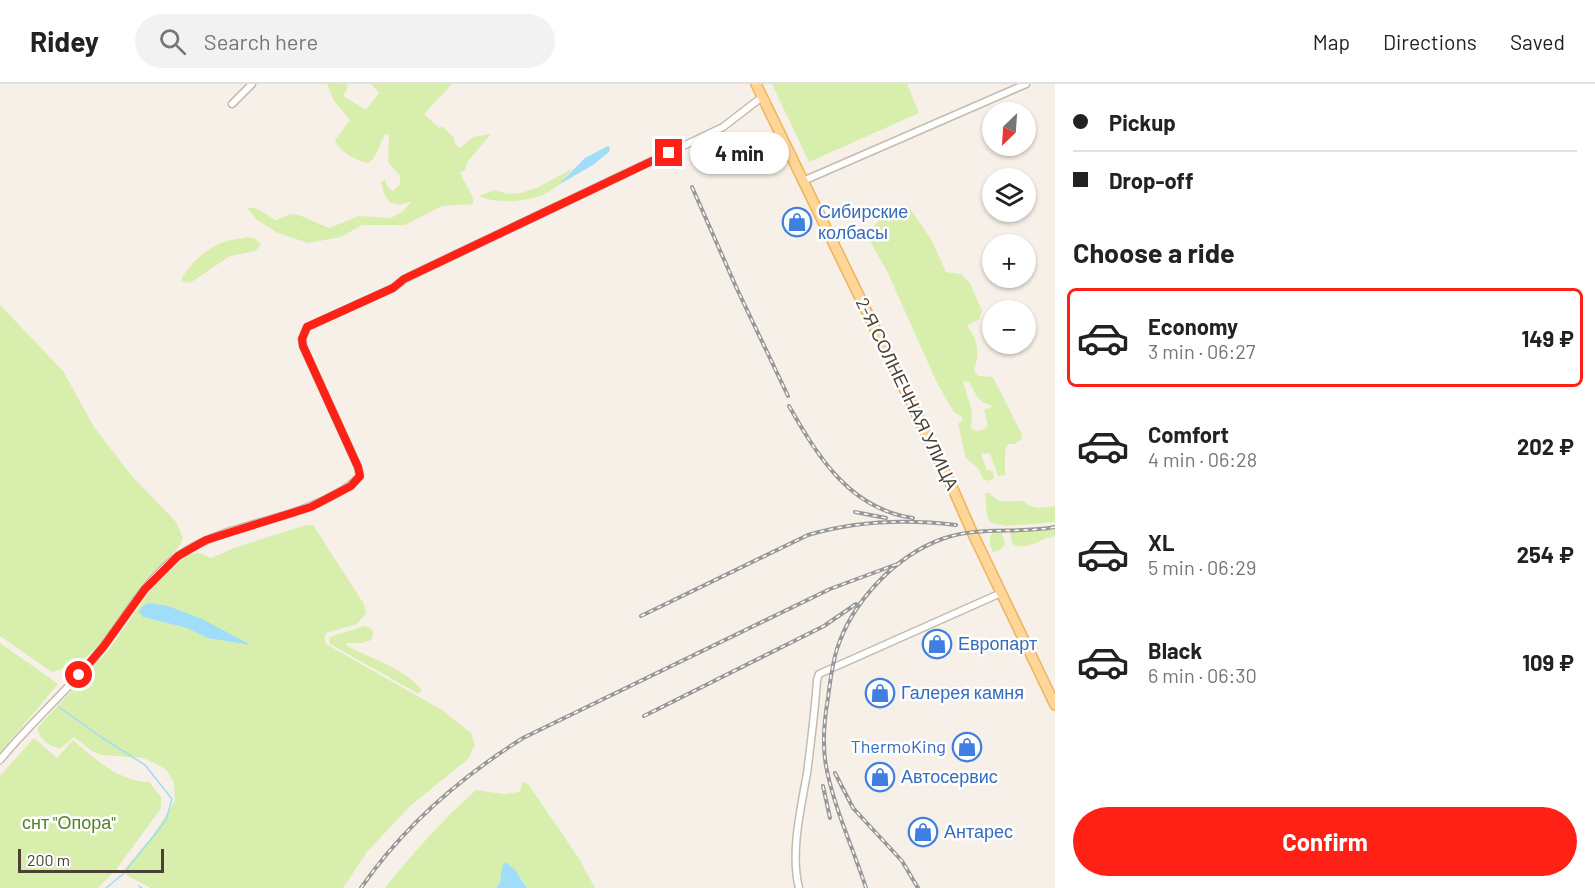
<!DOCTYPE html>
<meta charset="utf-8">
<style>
:root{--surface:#fff;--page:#f2f2f2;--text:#222;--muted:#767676;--line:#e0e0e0;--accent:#ff2016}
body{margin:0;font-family:Barlow,sans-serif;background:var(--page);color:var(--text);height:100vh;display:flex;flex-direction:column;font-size:22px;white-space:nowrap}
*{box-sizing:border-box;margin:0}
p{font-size:20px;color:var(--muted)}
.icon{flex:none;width:33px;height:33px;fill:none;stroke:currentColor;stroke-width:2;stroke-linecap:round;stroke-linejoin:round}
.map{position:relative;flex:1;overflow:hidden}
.details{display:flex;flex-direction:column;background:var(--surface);width:540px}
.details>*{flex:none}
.guide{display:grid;align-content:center;height:132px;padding:0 18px;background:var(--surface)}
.needle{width:39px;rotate:205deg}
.tools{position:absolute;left:982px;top:18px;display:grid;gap:12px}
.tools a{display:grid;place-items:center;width:54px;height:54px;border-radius:50%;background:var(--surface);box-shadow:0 2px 4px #0004;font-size:30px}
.scale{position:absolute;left:18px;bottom:15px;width:146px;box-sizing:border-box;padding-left:6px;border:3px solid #4a4036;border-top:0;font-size:16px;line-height:21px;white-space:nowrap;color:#4a4036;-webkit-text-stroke:4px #fff;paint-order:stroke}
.end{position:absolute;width:27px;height:27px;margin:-14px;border:8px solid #ff2016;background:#fff;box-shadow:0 0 0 3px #fff}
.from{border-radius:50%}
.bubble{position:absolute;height:42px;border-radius:21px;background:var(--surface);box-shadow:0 2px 4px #0004;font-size:20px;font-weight:700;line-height:42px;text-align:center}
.guide b{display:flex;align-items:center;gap:21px;height:57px;font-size:22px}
.guide b+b{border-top:2px solid var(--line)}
.guide i{width:15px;height:15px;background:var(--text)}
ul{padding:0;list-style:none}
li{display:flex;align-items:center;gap:18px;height:99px;margin:0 12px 9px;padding:0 6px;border:3px solid transparent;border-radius:9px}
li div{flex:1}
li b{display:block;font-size:22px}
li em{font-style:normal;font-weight:700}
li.on{border-color:var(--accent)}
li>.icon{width:54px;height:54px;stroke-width:1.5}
h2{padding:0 18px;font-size:27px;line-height:72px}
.button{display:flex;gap:12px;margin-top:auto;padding:12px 18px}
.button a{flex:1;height:69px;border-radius:36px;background:var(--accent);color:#fff;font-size:24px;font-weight:700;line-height:69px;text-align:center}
header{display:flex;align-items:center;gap:36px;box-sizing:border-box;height:84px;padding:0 30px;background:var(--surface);border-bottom:2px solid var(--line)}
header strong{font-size:28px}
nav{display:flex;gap:33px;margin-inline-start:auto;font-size:21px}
.search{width:420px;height:54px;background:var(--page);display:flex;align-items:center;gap:15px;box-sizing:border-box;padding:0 21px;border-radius:33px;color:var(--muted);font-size:22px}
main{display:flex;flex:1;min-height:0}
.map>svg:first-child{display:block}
.green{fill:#d8eead;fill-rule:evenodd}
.water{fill:#9fddf8}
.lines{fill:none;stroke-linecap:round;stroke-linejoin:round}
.stream{stroke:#9fddf8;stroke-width:1.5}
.minor-casing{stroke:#c5baad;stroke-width:9}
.primary-casing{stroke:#f0b35c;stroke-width:12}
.minor{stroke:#fff;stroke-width:6}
.primary{stroke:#ffd698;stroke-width:9}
.rail-casing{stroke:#989898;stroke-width:4}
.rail{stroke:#fff;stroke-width:1.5;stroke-dasharray:4.5;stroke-linecap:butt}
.route{stroke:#ff2016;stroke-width:8}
.labels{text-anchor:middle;stroke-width:5;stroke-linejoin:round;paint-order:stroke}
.shop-label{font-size:18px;fill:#366cbe;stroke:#fff;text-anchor:start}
.street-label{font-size:18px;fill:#4a4036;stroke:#fff}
.park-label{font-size:18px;fill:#518322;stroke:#fff}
</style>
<header>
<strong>Ridey</strong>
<div class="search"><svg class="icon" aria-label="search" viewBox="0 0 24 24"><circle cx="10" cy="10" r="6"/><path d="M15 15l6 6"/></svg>Search here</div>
<nav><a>Map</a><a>Directions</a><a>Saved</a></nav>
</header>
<main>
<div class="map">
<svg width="1055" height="804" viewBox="0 0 1055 804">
<rect width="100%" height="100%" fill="#f6f0e8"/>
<!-- green -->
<g class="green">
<path d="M327 0H346L348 3 343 12 366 26 379 9 371 0H452L424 30 439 44 442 42 454 54 455 61 460 64 473 53 491 50 468 77 465 86 460 89 473 114V120L442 122 405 141H362L341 153 308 159 278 149 257 136 247 124H255L276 136 291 130 299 131 329 144 359 132 391 134 402 128 412 117C393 125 385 119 381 98L385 96 387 102 393 107 400 100V92L388 78 389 51 385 50 374 74 368 79C357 77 338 67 335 56L350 36 334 17Z"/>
<polygon points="772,0 907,0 919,29 809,78"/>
<path d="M573 84C567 91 561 100 553 105 536 118 498 121 479 112L494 106 508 110 521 109 539 103Z"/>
<path d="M909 123 931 155 946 188 961 190 970 199 982 227 979 236 967 241C978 257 980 269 974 286L978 292 993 293 1022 351V355L1014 360H1008L1005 367V391L998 392 990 370 982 369V374L987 386 993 387 994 394 988 397 983 395 979 385 966 374 958 340 963 336 961 332 954 328 937 299 887 187 868 154C876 134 889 128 909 123ZM963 297 970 299C976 311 978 319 992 321L991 324 984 325 988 342C982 347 978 348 971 345L972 328Z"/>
<path d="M248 153 256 155 261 161 255 167 230 172 190 199 181 197C187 181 208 163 224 158 231 155 240 155 248 153Z"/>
<path d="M0 221 63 287 94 343 131 391 176 438 183 454C177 471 161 478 149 492 129 515 109 556 86 573 76 581 63 585 52 588L0 552Z"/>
<path d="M985 409H990C999 422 1011 416 1024 417 1033 427 1043 423 1055 422V438L1006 442 991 439 987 432Z"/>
<path d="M313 441 364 520 366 529 357 540 326 549 324 555 326 560 442 626 471 649 475 661 468 675 409 723 367 768 343 804H151L128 792 125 789V785L153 751 175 717 174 699 167 686 156 680 143 674 101 671 92 667 74 653 60 665C49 661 38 656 38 643L107 568 156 499 189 470 200 469 211 474 234 464 303 442ZM143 533 228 550 250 561 207 554 187 544Z"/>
<path d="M1055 445V452C1041 454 1027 467 1013 461L1010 450 1011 448Z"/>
<polygon points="994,448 1002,448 1005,461 1000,466 993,468 990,461 990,452"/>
<path d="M364 542 369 543 374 548 371 556 363 559H346V561C370 575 405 584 422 606L419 610 330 560 329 554C340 548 353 547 364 542Z"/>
<polygon points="0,559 58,600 0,669"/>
<path d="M34 654 57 674 73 656C96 675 117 697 149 698L161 713V724L116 786 98 804H0V692Z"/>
<path d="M522 697 528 700 578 773 595 804H527L521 793 502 782 500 799 496 804H385C413 769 442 736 476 706L504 710 520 708Z"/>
</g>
<!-- water -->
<g class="water">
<polygon points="608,62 610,64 609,68 593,81 558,101 585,74"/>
<polygon points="149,519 168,522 202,535 251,561 207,554 187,544 143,533 139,528 143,522"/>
<polygon points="506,778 515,786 527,804 496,804 500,799 502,782"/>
</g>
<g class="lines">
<!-- stream -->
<g class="stream">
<polyline points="59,623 101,653 145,681 172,715 166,736 153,753 122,791 106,804"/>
<polyline points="139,802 142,804"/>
</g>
<!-- minor casing -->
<g class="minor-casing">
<g id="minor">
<polyline points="232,20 252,0"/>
<polyline points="803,97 1026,0"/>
<path d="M0 676C28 642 61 612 90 579 121 544 141 497 181 470 222 442 281 438 326 415 339 408 350 403 360 392L358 383 303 262 302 255 307 243 393 204 404 195 723 43 762 13"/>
<path d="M799 804C790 769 801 724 807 689 811 658 815 627 817 596L819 590 1001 509"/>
</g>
</g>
<!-- primary casing -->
<g class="primary-casing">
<polyline id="primary" points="756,0 953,405 972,448 1055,621"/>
</g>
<!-- minor -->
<use href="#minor" class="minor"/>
<!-- primary -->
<use href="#primary" class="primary"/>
<!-- rail casing -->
<g class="rail-casing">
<g id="rail">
<polyline points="692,103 737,205 788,312"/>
<path d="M789 322C818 373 850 425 913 434"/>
<polyline points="855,428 886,434"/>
<path d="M641 532 808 451C855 437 907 435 956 441"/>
<polyline points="644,632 824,542 856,520"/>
<polyline points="835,689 853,724 902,777 918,804"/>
<polyline points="823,702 830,734"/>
<path d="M361 804C403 743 461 693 523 654L830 505 900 479"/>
<path d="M866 804C853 764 834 724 826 682 822 659 824 637 828 614 830 598 832 581 837 565 852 518 895 472 942 455 978 442 1017 450 1055 443"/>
</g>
</g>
<!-- rail -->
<use href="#rail" class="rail"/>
</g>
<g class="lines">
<!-- route -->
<polyline class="route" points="79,591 104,562 145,505 178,472 206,456 311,423 351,402 360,392 358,383 303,262 302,255 307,243 393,204 404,195 669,69"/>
</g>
<!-- icons -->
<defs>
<g id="shop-ring" transform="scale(1.5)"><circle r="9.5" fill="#fff" stroke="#3f7fe0" stroke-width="1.5"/><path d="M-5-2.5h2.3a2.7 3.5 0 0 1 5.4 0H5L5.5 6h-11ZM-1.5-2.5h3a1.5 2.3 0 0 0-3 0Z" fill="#3f7fe0"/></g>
</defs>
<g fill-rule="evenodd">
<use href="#shop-ring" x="797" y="138"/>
<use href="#shop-ring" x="937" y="560"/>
<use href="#shop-ring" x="880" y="609"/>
<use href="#shop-ring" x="967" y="663"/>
<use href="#shop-ring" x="880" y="693"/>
<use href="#shop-ring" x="923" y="748"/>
</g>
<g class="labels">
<!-- shop labels -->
<g class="shop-label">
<text x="818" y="134">Сибирские<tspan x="818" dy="21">колбасы</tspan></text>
<text x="958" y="566">Европарт</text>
<text x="901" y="615">Галерея камня</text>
<text x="946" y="669" text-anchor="end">ThermoKing</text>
<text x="901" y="699">Автосервис</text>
<text x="944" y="754">Антарес</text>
</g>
<!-- street labels -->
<g class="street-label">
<text transform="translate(907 310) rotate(64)" y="6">2-Я СОЛНЕЧНАЯ УЛИЦА</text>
</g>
<!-- park labels -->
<g class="park-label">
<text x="69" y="745">снт "Опора"</text>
</g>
</g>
</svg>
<div class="tools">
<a><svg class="needle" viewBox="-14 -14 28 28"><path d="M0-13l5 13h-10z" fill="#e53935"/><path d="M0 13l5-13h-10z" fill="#767676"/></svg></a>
<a><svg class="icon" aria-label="layers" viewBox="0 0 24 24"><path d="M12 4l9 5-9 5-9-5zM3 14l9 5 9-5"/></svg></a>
<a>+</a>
<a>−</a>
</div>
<div class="scale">200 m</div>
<i class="end from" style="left:79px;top:591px"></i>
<i class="end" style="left:669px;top:69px"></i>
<div class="bubble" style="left:690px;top:48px;width:99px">4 min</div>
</div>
<section class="details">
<div class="guide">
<b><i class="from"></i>Pickup</b>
<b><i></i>Drop-off</b>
</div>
<h2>Choose a ride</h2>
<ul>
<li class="on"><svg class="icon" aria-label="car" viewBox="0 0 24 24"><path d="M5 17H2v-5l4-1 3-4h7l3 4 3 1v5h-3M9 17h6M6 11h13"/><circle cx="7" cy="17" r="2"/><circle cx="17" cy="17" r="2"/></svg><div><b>Economy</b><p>3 min · 06:27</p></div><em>149 ₽</em></li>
<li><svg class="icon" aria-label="car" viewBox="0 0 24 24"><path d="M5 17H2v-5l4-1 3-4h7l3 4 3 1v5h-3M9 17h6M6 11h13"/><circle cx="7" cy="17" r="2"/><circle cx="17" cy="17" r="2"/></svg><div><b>Comfort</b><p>4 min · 06:28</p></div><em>202 ₽</em></li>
<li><svg class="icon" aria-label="car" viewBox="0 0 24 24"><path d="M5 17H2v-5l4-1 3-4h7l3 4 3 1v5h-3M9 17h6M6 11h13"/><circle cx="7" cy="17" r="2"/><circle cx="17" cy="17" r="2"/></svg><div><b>XL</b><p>5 min · 06:29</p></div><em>254 ₽</em></li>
<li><svg class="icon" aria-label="car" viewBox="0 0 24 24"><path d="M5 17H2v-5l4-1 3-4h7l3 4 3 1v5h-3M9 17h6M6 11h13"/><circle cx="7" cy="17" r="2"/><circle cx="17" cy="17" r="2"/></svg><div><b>Black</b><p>6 min · 06:30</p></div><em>109 ₽</em></li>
</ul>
<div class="button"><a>Confirm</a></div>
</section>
</main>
